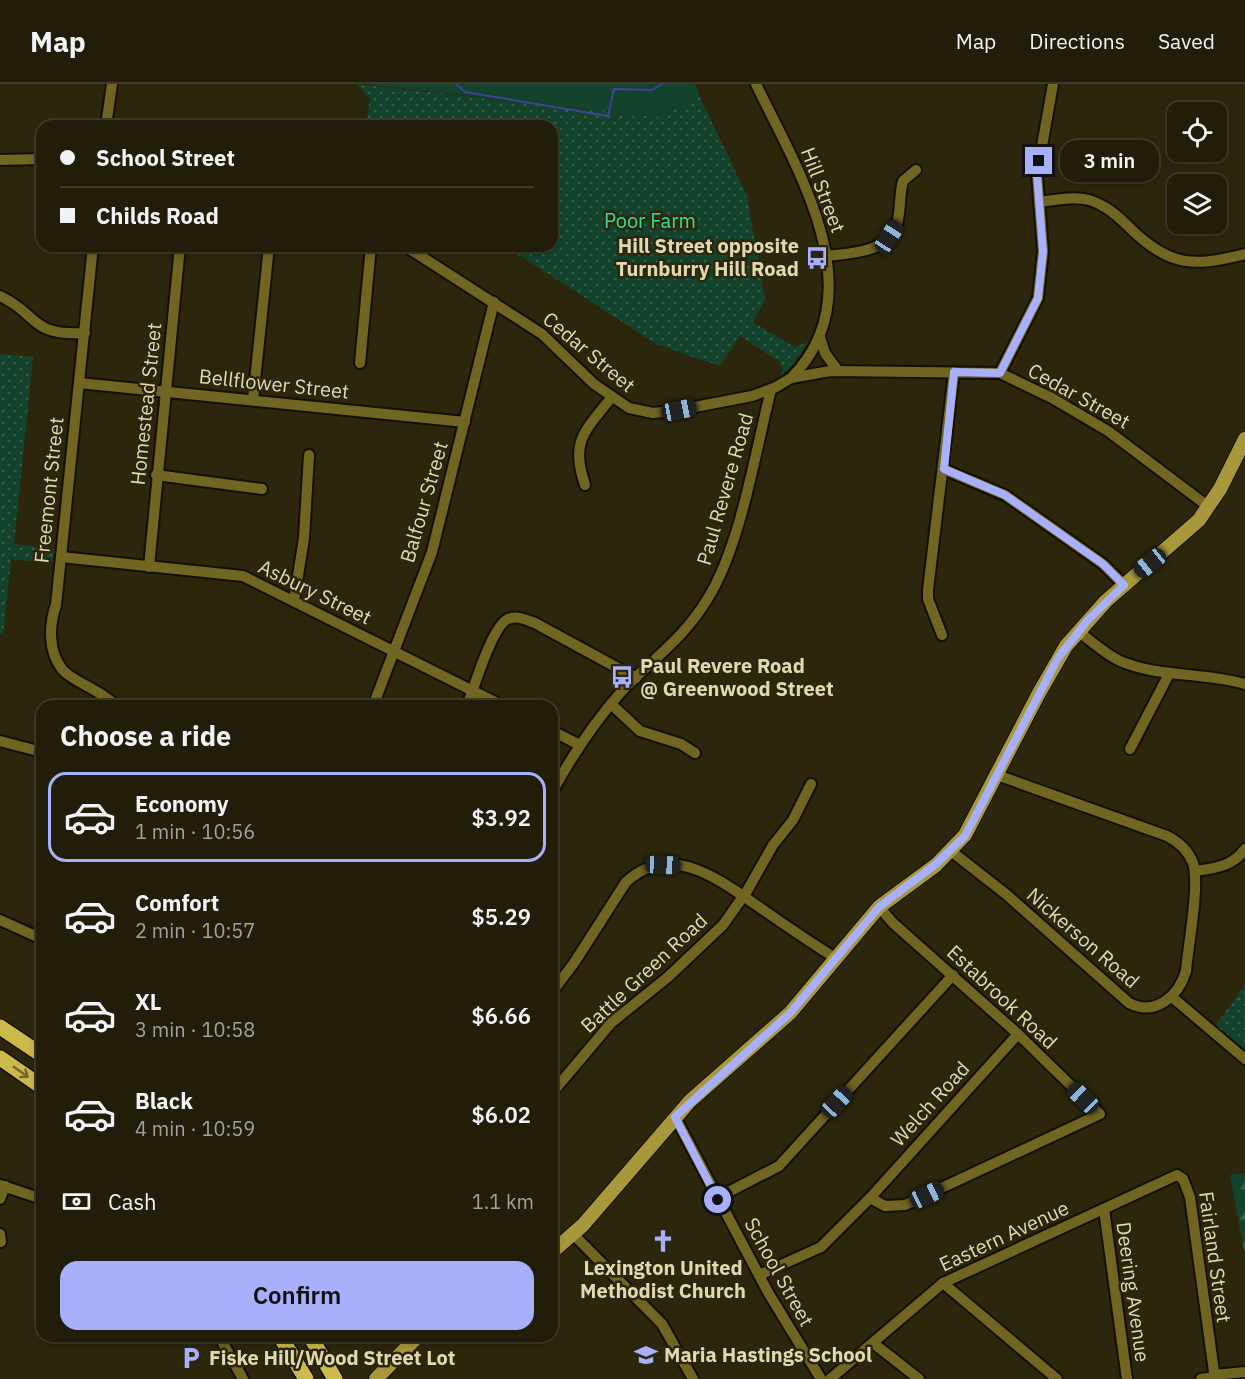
<!DOCTYPE html>
<meta charset="utf-8">
<style>
:root{--surface:#211d09;--page:#2d2a17;--text:#f1f3f6;--muted:#a2a29c;--line:#3e3b2a;--accent:#a8b0fc}
body{margin:0;font-family:"IBM Plex Sans",sans-serif;background:var(--page);color:var(--text);height:100vh;display:flex;flex-direction:column;font-size:22px;white-space:nowrap}
*{box-sizing:border-box;margin:0}
p{font-size:20px;color:var(--muted)}
.icon{flex:none;width:33px;height:33px;fill:none;stroke:currentColor;stroke-width:2;stroke-linecap:round;stroke-linejoin:round}
.map{position:relative;flex:1;overflow:hidden}
.panel{position:absolute;left:36px;top:616px;width:522px;height:642px;display:flex;flex-direction:column;background:var(--surface);border-radius:18px;box-shadow:0 3px 9px #0003,0 0 0 2px var(--line)}
.panel>*{flex:none}
.banner{position:absolute;left:36px;top:36px;width:522px;height:132px;border-radius:18px;box-shadow:0 3px 9px #0003,0 0 0 2px var(--line);display:grid;align-content:center;height:132px;padding:0 24px;background:var(--surface)}
.controls{position:absolute;left:1167px;top:18px;display:grid;gap:12px}
.controls a{display:grid;place-items:center;width:60px;height:60px;border-radius:12px;background:var(--surface);box-shadow:0 3px 9px #0003,0 0 0 2px var(--line);font-size:30px}
.end{position:absolute;width:27px;height:27px;margin:-14px;border:8px solid #a8b0fc;background:#111;box-shadow:0 0 0 3px #111}
.from{border-radius:50%}
.bubble{position:absolute;height:42px;border-radius:18px;background:var(--surface);box-shadow:0 3px 9px #0003,0 0 0 2px var(--line);font-size:20px;font-weight:600;line-height:42px;text-align:center}
.car{position:absolute;width:18px;height:36px;margin:-18px -9px;border-radius:8px;box-shadow:0 0 4px 2px #0007;background:linear-gradient(#222 24%,#8ab4d8 0 40%,#222 0 76%,#8ab4d8 0 86%,#222 0)}
.banner b{display:flex;align-items:center;gap:21px;height:57px;font-size:22px}
.banner b+b{border-top:2px solid var(--line)}
.banner i{width:15px;height:15px;background:var(--text)}
ul{padding:0;list-style:none}
li{display:flex;align-items:center;gap:18px;height:90px;margin:0 12px 9px;padding:0 12px;border:3px solid transparent;border-radius:18px}
li div{flex:1}
li b{display:block;font-size:22px}
li em{font-style:normal;font-weight:600}
li.on{border-color:var(--accent)}
li>.icon{width:54px;height:54px;stroke-width:1.5}
h2{padding:0 24px;font-size:27px;line-height:72px}
.pay{display:flex;align-items:center;gap:15px;height:66px;padding:0 24px;font-size:22px}
.pay p{margin-inline-start:auto}
.action{display:flex;gap:12px;margin-top:auto;padding:12px 24px}
.action a{flex:1;height:69px;border-radius:18px;background:var(--accent);color:#111;font-size:24px;font-weight:600;line-height:69px;text-align:center}
header{display:flex;align-items:center;gap:36px;box-sizing:border-box;height:84px;padding:0 30px;background:var(--surface);border-bottom:2px solid var(--line)}
header strong{font-size:28px}
nav{display:flex;gap:33px;margin-inline-start:auto;font-size:21px}
.map>svg:first-child{display:block}
.grass{fill:#13432c}
.forest{fill:url(#forest-firs)}
.park{fill:url(#park-dots)}
.lines{fill:none;stroke-linecap:round;stroke-linejoin:round}
.stream{stroke:#42419c;stroke-width:2}
.minor-casing{stroke:#151000;stroke-width:14}
.major-casing{stroke:#151000;stroke-width:16}
.highway-casing{stroke:#151000;stroke-width:18}
.minor{stroke:#716522;stroke-width:10}
.major{stroke:#a8973b;stroke-width:14}
.highway{stroke:#ccb94c;stroke-width:15}
.oneway{stroke:#746929}
.route{stroke:#a8b0fc;stroke-width:8}
.labels{text-anchor:middle;stroke-width:5;stroke-linejoin:round;paint-order:stroke}
.street-label{font-size:20px;fill:#e1dab1;stroke:#2c270c}
.park-label{font-size:20px;fill:#2de095;stroke:#2c270c}
.poi-label{font-size:20px;font-weight:bold;fill:#e1dab1;stroke:#2c270c;text-anchor:start}
</style>
<header>
<strong>Map</strong>
<nav><a>Map</a><a>Directions</a><a>Saved</a></nav>
</header>
<div class="map">
<svg width="1245" height="1295" viewBox="0 0 1245 1295">
<defs>
<pattern id="forest-firs" width="22" height="20" patternUnits="userSpaceOnUse" patternTransform="scale(1.5)"><rect width="22" height="20" fill="#13432c"/><path d="M5 1l3.5 6h-7zM16 11l3.5 6h-7z" fill="#355e48"/></pattern>
<pattern id="park-dots" width="8" height="8" patternUnits="userSpaceOnUse" patternTransform="scale(1.5)"><rect width="8" height="8" fill="#13432c"/><path d="M2 2h.1M6 6h.1" fill="none" stroke="#355e48" stroke-width="1.8" stroke-linecap="round"/></pattern>
</defs>
<rect width="100%" height="100%" fill="#2c270c"/>
<!-- grass -->
<polygon class="grass" points="364,0 695,0 700,13 657,33"/>
<!-- forest -->
<polygon class="forest" points="1245,1089 1245,1167 1244,1167 1230,1091"/>
<!-- park -->
<g class="park">
<polygon points="356,0 657,33 700,13 747,112 765,217 752,238 795,263 808,258 793,280 779,294 782,288 780,278 740,252 720,282 658,261 505,162 552,162 552,42 366,42 370,14"/>
<polygon points="0,270 33,273 14,460 54,465 52,479 11,475 3,551 0,551"/>
<polygon points="1245,901 1245,968 1215,942"/>
</g>
<g class="lines">
<!-- stream -->
<polyline class="stream" points="456,0 465,8 608,32 614,5 652,6 662,0"/>
<!-- minor casing -->
<g class="minor-casing">
<g id="minor">
<path d="M756 0C797 86 876 209 791 294"/>
<polyline points="106,42 112,0"/>
<polyline points="0,76 42,75"/>
<path d="M1039 118C1055 116 1074 112 1089 116 1106 121 1119 133 1131 145 1171 183 1193 183 1245 170"/>
<path d="M93 162 56 521C49 541 48 567 62 585 71 597 103 607 116 622"/>
<polyline points="405,162 542,250 594,300 629,324 653,329 679,326 752,312 776,303 791,294 830,287 1000,289 1052,314 1108,347 1209,423"/>
<path d="M827 172C852 169 887 169 897 140 901 126 899 111 903 97L916 86"/>
<path d="M0 212C40 231 29 252 85 249"/>
<polyline points="820,253 825,269 838,287"/>
<polyline points="360,279 371,162"/>
<polyline points="1000,289 1038,214 1043,167 1037,90 1053,0"/>
<polyline points="79,299 465,338"/>
<polyline points="253,316 269,162"/>
<polyline points="943,385 1005,411 1103,480 1124,501"/>
<polyline points="156,391 262,405"/>
<path d="M585 401C570 357 585 347 611 314"/>
<polyline points="61,473 243,492 503,622"/>
<polyline points="149,483 180,162"/>
<polyline points="294,517 304,454 309,371"/>
<path d="M1078 547C1091 557 1105 570 1120 577 1160 594 1204 588 1245 600"/>
<polyline points="942,551 928,515 928,506 954,288"/>
<polyline points="611,620 640,647 681,660 695,669"/>
<polyline points="373,622 432,468 494,218"/>
<path d="M467 622C474 604 492 542 508 535 518 531 526 536 535 539L636 594"/>
<polyline points="552,647 580,661"/>
<polyline points="0,657 42,668"/>
<polyline points="1130,665 1169,590"/>
<path d="M552 708C572 672 594 638 622 607 653 574 683 556 708 514 741 461 755 368 771 306"/>
<path d="M951 767 1007 811 1129 919C1156 933 1179 911 1186 887 1188 862 1200 801 1193 779 1188 766 1179 758 1167 752L997 691"/>
<path d="M1195 787C1215 784 1232 783 1245 765"/>
<polyline points="0,836 42,855"/>
<path d="M552 908 574 879 626 798C672 756 722 798 762 825 786 842 810 858 835 874"/>
<polyline points="1172,913 1245,975"/>
<polyline points="552,1009 611,939 668,893 723,841 747,807 773,761 793,736 811,700"/>
<polyline points="675,1033 769,1210 821,1295"/>
<polyline points="0,1101 42,1115"/>
<polyline points="717,1114 779,1082 953,891"/>
<polyline points="870,1114 1018,950"/>
<polyline points="0,1115 5,1102"/>
<polyline points="1104,1125 1127,1295"/>
<polyline points="0,1150 1,1158"/>
<polyline points="573,1150 662,1240 693,1295"/>
<polyline points="759,1191 821,1163 870,1114 885,1122 905,1121 1100,1030 1018,950 893,839 879,823"/>
<polyline points="943,1199 1057,1295"/>
<polyline points="219,1252 243,1295"/>
<polyline points="873,1259 919,1295"/>
<polyline points="1214,1291 1245,1288"/>
<polyline points="830,1295 943,1199 1177,1091 1183,1095 1190,1113 1215,1295"/>
<polyline points="1201,1295 1215,1293"/>
</g>
</g>
<!-- major casing -->
<g class="major-casing">
<g id="major">
<polyline points="552,1168 583,1141 690,1017 790,929 879,823 936,781 965,751 1039,609 1066,562 1106,517 1199,436 1220,405 1245,355"/>
<polyline points="376,1295 418,1252"/>
</g>
</g>
<!-- highway casing -->
<g class="highway-casing">
<g id="highway">
<polyline points="0,943 42,971"/>
<polyline points="0,974 42,1003"/>
<polyline points="280,1252 306,1295"/>
<polyline points="310,1252 335,1295"/>
</g>
</g>
<!-- minor -->
<use href="#minor" class="minor"/>
<!-- major -->
<use href="#major" class="major"/>
<!-- highway -->
<use href="#highway" class="highway"/>
</g>
<!-- one-way arrows -->
<defs><path id="oneway-shaft" d="M-6 0H5M1.5-3L5.5 0L1.5 3" fill="none" stroke-width="1.6" stroke-linecap="round" stroke-linejoin="round" transform="scale(1.5)"/></defs>
<use class="oneway" href="#oneway-shaft" transform="translate(21 988) rotate(35)"/>
<g class="lines">
<!-- route -->
<polyline class="route" points="718,1116 675,1033 790,929 879,823 936,780 965,752 1058,574 1087,537 1124,501 1103,480 1005,411 944,385 954,288 1000,289 1038,214 1043,168 1037,90 1039,77"/>
</g>
<!-- icons -->
<defs>
<g id="bus-bare" transform="scale(1.8)"><path d="M-5-6H5V4H4V6H2V4H-2V6H-4V4H-5ZM-3.5-4V0h7V-4ZM-3.5 1.2v1.5H-2V1.2ZM2 1.2v1.5H3.5V1.2Z" fill="#a8b0fc" stroke="#2c270c" stroke-width="2.5" paint-order="stroke"/></g>
<g id="church-bare" transform="scale(1.8)"><path d="M-1.2-6h2.4v3.5h3.3v2.4h-3.3V6h-2.4V-.1h-3.3v-2.4h3.3Z" fill="#a8b0fc" stroke="#2c270c" stroke-width="2.5" paint-order="stroke"/></g>
<g id="school-bare" transform="scale(1.8)"><path d="M0-5L7-2L0 1L-7-2ZM-4 1L0 2.5L4 1V4Q0 6-4 4Z" fill="#a8b0fc" stroke="#2c270c" stroke-width="2.5" paint-order="stroke"/></g>
<g id="parking-bare" transform="scale(1.8)"><path d="M-3.5-5.5H1a3.5 3.5 0 0 1 0 7H-1V5.5H-3.5ZM-1-3.4V-.6H.8a1.4 1.4 0 0 0 0-2.8Z" fill="#a8b0fc" stroke="#2c270c" stroke-width="2.5" paint-order="stroke"/></g>
</defs>
<g fill-rule="evenodd">
<use href="#bus-bare" x="817" y="174"/>
<use href="#bus-bare" x="622" y="593"/>
<use href="#church-bare" x="663" y="1157"/>
<use href="#school-bare" x="646" y="1271"/>
<use href="#parking-bare" x="191" y="1274"/>
</g>
<g class="labels">
<!-- street labels -->
<g class="street-label">
<text transform="translate(823 106) rotate(69)" y="7">Hill Street</text>
<text transform="translate(589 268) rotate(40)" y="7">Cedar Street</text>
<text transform="translate(274 300) rotate(6)" y="7">Bellflower Street</text>
<text transform="translate(1079 312) rotate(29)" y="7">Cedar Street</text>
<text transform="translate(146 320) rotate(-84)" y="7">Homestead Street</text>
<text transform="translate(725 405) rotate(-74)" y="7">Paul Revere Road</text>
<text transform="translate(49 406) rotate(-84)" y="7">Freemont Street</text>
<text transform="translate(424 418) rotate(-74)" y="7">Balfour Street</text>
<text transform="translate(315 508) rotate(26)" y="7">Asbury Street</text>
<text transform="translate(1083 854) rotate(41)" y="7">Nickerson Road</text>
<text transform="translate(644 889) rotate(-43)" y="7">Battle Green Road</text>
<text transform="translate(1002 913) rotate(43)" y="7">Estabrook Road</text>
<text transform="translate(930 1020) rotate(-48)" y="7">Welch Road</text>
<text transform="translate(1004 1152) rotate(-25)" y="7">Eastern Avenue</text>
<text transform="translate(1215 1173) rotate(82)" y="7">Fairland Street</text>
<text transform="translate(779 1188) rotate(61)" y="7">School Street</text>
<text transform="translate(1133 1208) rotate(82)" y="7">Deering Avenue</text>
</g>
<!-- park labels -->
<g class="park-label">
<text x="650" y="144">Poor Farm</text>
</g>
<!-- poi labels -->
<g class="poi-label">
<text x="799" y="169" text-anchor="end">Hill Street opposite<tspan x="799" dy="23">Turnburry Hill Road</tspan></text>
<text x="640" y="589">Paul Revere Road<tspan x="640" dy="23">@ Greenwood Street</tspan></text>
<text x="663" y="1191" text-anchor="middle">Lexington United<tspan x="663" dy="23">Methodist Church</tspan></text>
<text x="664" y="1278">Maria Hastings School</text>
<text x="209" y="1281">Fiske Hill/Wood Street Lot</text>
</g>
</g>
</svg>
<div class="controls">
<a><svg class="icon" aria-label="locate" viewBox="0 0 24 24"><circle cx="12" cy="12" r="6"/><path d="M12 2v4M12 18v4M2 12h4M18 12h4"/></svg></a>
<a><svg class="icon" aria-label="layers" viewBox="0 0 24 24"><path d="M12 4l9 5-9 5-9-5zM3 14l9 5 9-5"/></svg></a>
</div>
<i class="end from" style="left:718px;top:1116px"></i>
<i class="end" style="left:1039px;top:77px"></i>
<div class="bubble" style="left:1060px;top:56px;width:99px">3 min</div>
<i class="car" style="left:889px;top:153px;rotate:33deg"></i>
<i class="car" style="left:679px;top:326px;rotate:79deg"></i>
<i class="car" style="left:1150px;top:479px;rotate:231deg"></i>
<i class="car" style="left:663px;top:781px;rotate:92deg"></i>
<i class="car" style="left:1083px;top:1014px;rotate:314deg"></i>
<i class="car" style="left:837px;top:1018px;rotate:43deg"></i>
<i class="car" style="left:927px;top:1111px;rotate:65deg"></i>
<div class="banner">
<b><i class="from"></i>School Street</b>
<b><i></i>Childs Road</b>
</div>
<section class="panel">
<h2>Choose a ride</h2>
<ul>
<li class="on"><svg class="icon" aria-label="car" viewBox="0 0 24 24"><path d="M5 17H2v-5l4-1 3-4h7l3 4 3 1v5h-3M9 17h6M6 11h13"/><circle cx="7" cy="17" r="2"/><circle cx="17" cy="17" r="2"/></svg><div><b>Economy</b><p>1 min · 10:56</p></div><em>$3.92</em></li>
<li><svg class="icon" aria-label="car" viewBox="0 0 24 24"><path d="M5 17H2v-5l4-1 3-4h7l3 4 3 1v5h-3M9 17h6M6 11h13"/><circle cx="7" cy="17" r="2"/><circle cx="17" cy="17" r="2"/></svg><div><b>Comfort</b><p>2 min · 10:57</p></div><em>$5.29</em></li>
<li><svg class="icon" aria-label="car" viewBox="0 0 24 24"><path d="M5 17H2v-5l4-1 3-4h7l3 4 3 1v5h-3M9 17h6M6 11h13"/><circle cx="7" cy="17" r="2"/><circle cx="17" cy="17" r="2"/></svg><div><b>XL</b><p>3 min · 10:58</p></div><em>$6.66</em></li>
<li><svg class="icon" aria-label="car" viewBox="0 0 24 24"><path d="M5 17H2v-5l4-1 3-4h7l3 4 3 1v5h-3M9 17h6M6 11h13"/><circle cx="7" cy="17" r="2"/><circle cx="17" cy="17" r="2"/></svg><div><b>Black</b><p>4 min · 10:59</p></div><em>$6.02</em></li>
</ul>
<div class="pay"><svg class="icon" aria-label="cash" viewBox="0 0 24 24"><path d="M3 7h18v10H3z"/><circle cx="12" cy="12" r="2"/></svg>Cash<p>1.1 km</p></div>
<div class="action"><a>Confirm</a></div>
</section>
</div>
